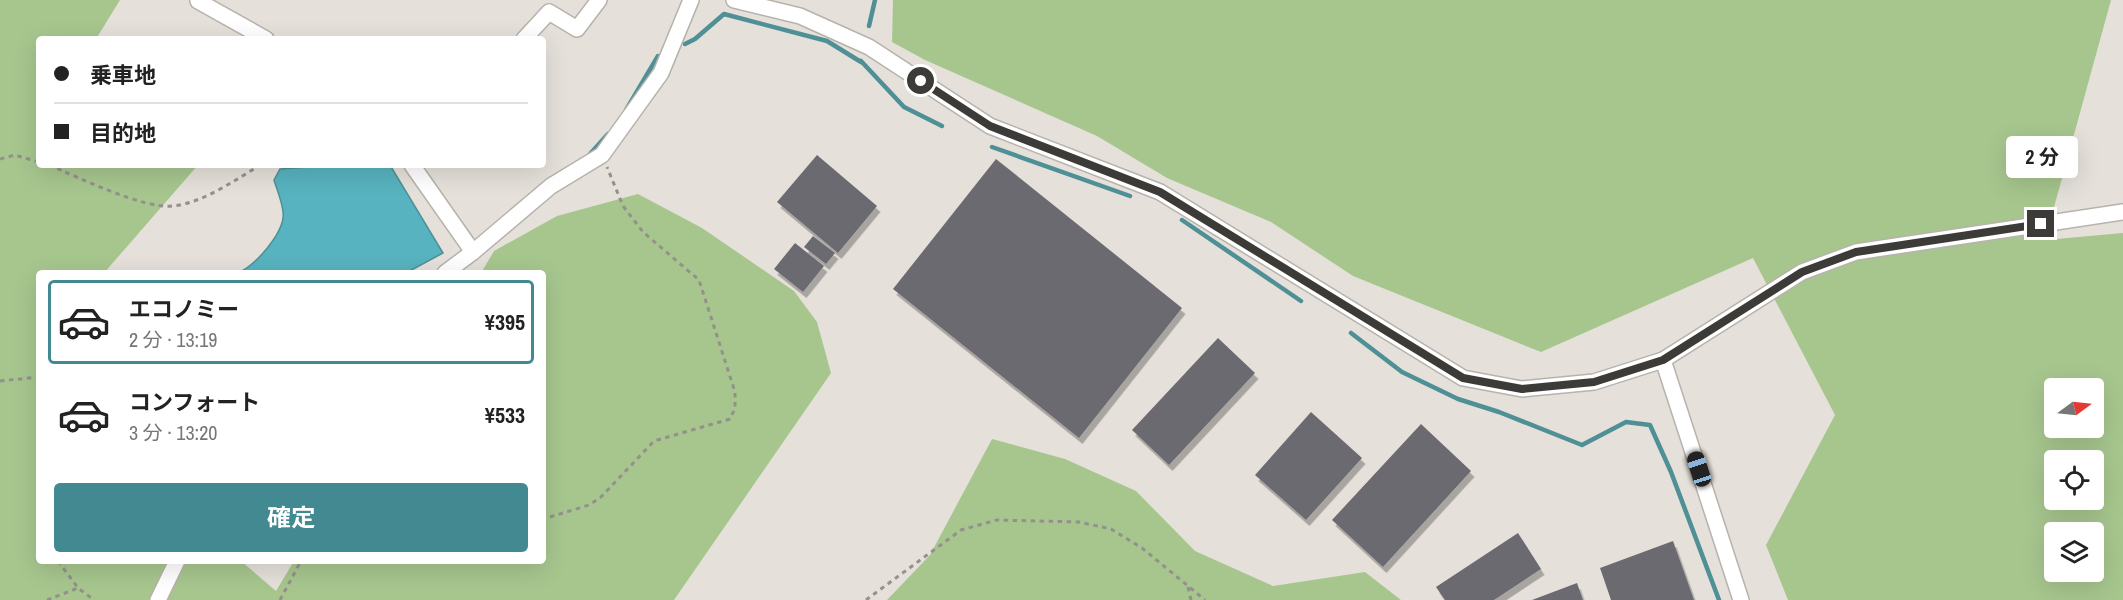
<!DOCTYPE html>
<html lang="ja">
<meta charset="utf-8">
<style>
:root{--surface:#fff;--page:#f6f6f6;--text:#222;--muted:#767676;--line:#e0e0e0;--accent:#428991}
body{margin:0;font-family:"Archivo Narrow","Noto Sans JP",sans-serif;background:var(--page);color:var(--text);height:100vh;display:flex;flex-direction:column;font-size:22px;white-space:nowrap}
*{box-sizing:border-box;margin:0}
p{font-size:20px;color:var(--muted)}
.icon{flex:none;width:33px;height:33px;fill:none;stroke:currentColor;stroke-width:2;stroke-linecap:round;stroke-linejoin:round}
.map{position:relative;flex:1;overflow:hidden}
.drawer{position:absolute;left:36px;top:270px;width:510px;height:294px;display:flex;flex-direction:column;background:var(--surface);border-radius:6px;box-shadow:0 6px 24px #0002}
.drawer>*{flex:none}
.guide{position:absolute;left:36px;top:36px;width:510px;height:132px;border-radius:6px;box-shadow:0 6px 24px #0002;display:grid;align-content:center;height:132px;padding:0 18px;background:var(--surface)}
.needle{width:39px;rotate:75deg}
.fabs{position:absolute;left:2044px;top:378px;display:grid;gap:12px}
.fabs a{display:grid;place-items:center;width:60px;height:60px;border-radius:6px;background:var(--surface);box-shadow:0 6px 24px #0002;font-size:30px}
.end{position:absolute;width:27px;height:27px;margin:-14px;border:8px solid #3d3b38;background:#fff;box-shadow:0 0 0 3px #fff}
.from{border-radius:50%}
.bubble{position:absolute;height:42px;border-radius:6px;background:var(--surface);box-shadow:0 6px 24px #0002;font-size:20px;font-weight:700;line-height:42px;text-align:center}
.car{position:absolute;width:18px;height:36px;margin:-18px -9px;border-radius:8px;box-shadow:0 0 4px 2px #0007;background:linear-gradient(#222 24%,#8ab4d8 0 40%,#222 0 76%,#8ab4d8 0 86%,#222 0)}
.guide b{display:flex;align-items:center;gap:21px;height:57px;font-size:22px}
.guide b+b{border-top:2px solid var(--line)}
.guide i{width:15px;height:15px;background:var(--text)}
ul{padding:10px 0 0;list-style:none}
li{display:flex;align-items:center;gap:18px;height:84px;margin:0 12px 9px;padding:0 6px;border:3px solid transparent;border-radius:6px}
li div{flex:1}
li b{display:block;font-size:22px}
li em{font-style:normal;font-weight:700}
li.on{border-color:var(--accent)}
li>.icon{width:54px;height:54px;stroke-width:1.5}
.primary-button{display:flex;gap:12px;margin-top:auto;padding:12px 18px}
.primary-button a{flex:1;height:69px;border-radius:6px;background:var(--accent);color:#fff;font-size:24px;font-weight:700;line-height:69px;text-align:center}
.map>svg:first-child{display:block}
.green{fill:#a7c68e;fill-rule:evenodd}
.water{fill:#57b3bf;stroke:#4f8f96;stroke-width:1.5}
.lines{fill:none;stroke-linecap:round;stroke-linejoin:round}
.stream{stroke:#4f8f96;stroke-width:4.5}
.building{fill:#6c6a71;filter:url(#shadow)}
.minor-casing{stroke:#b7b2ac;stroke-width:18}
.path{stroke:#94908c;stroke-width:3;stroke-dasharray:4.5 4.5;stroke-linecap:butt}
.minor{stroke:#fff;stroke-width:15}
.route{stroke:#3d3b38;stroke-width:8}
</style>
<div class="map">
<svg width="2123" height="600" viewBox="0 0 2123 600">
<defs>
<filter id="shadow"><feDropShadow dx="3.5" dy="6" stdDeviation="0" flood-color="#0004"/></filter>
</defs>
<rect width="100%" height="100%" fill="#e5e0da"/>
<!-- green -->
<g class="green">
<polygon points="0,0 120,0 96,39 39,39 39,165 198,165 104,273 39,273 39,561 241,561 276,591 294,561 543,561 543,273 481,273 494,251 557,216 638,194 702,228 794,291 817,322 831,373 674,600 0,600"/>
<path d="M893 0H2111L2045 240 2123 233V600H1788L1766 545 1835 415 1753 258 1541 352 1353 276 1271 222 1167 178 1097 136 925 60 892 42ZM2055 388H2094V428H2055ZM2055 460H2094V500H2055ZM2055 532H2094V572H2055Z"/>
<polygon points="992,439 1065,459 1136,491 1195,551 1273,586 1365,572 1401,600 887,600 930,555"/>
</g>
<!-- water -->
<path class="water" d="M339 165H390L443 253 406 273H237C254 268 286 231 283 212 282 201 277 190 274 180L280 169Z"/>
<g class="lines">
<!-- stream -->
<g class="stream">
<polyline points="869,26 875,0"/>
<polyline points="685,44 695,39 724,14 827,41 861,62"/>
<polyline points="861,61 904,107 942,126"/>
<polyline points="626,110 658,56"/>
<polyline points="992,147 1130,196"/>
<polyline points="590,154 608,134"/>
<polyline points="1182,220 1301,301"/>
<polyline points="1351,333 1402,372 1458,399 1499,412 1582,445 1626,422 1650,425 1671,472 1719,600"/>
</g>
</g>
<!-- building -->
<g class="building">
<polygon points="817,155 877,206 838,253 777,202"/>
<polygon points="996,159 1182,308 1079,438 893,289"/>
<polygon points="813,236 835,253 826,264 804,247"/>
<polygon points="795,243 824,266 803,292 774,269"/>
<polygon points="1218,338 1255,373 1169,465 1132,430"/>
<polygon points="1311,412 1362,458 1306,520 1255,475"/>
<polygon points="1421,424 1471,471 1383,567 1332,520"/>
<polygon points="1518,533 1541,569 1494,600 1445,600 1436,587"/>
<polygon points="1673,541 1694,600 1611,600 1600,568"/>
<polygon points="1577,583 1583,600 1532,600"/>
</g>
<g class="lines">
<!-- minor casing -->
<g class="minor-casing">
<g id="minor">
<polyline points="734,0 800,16 869,47 990,126 1160,192 1463,378 1522,389 1594,382 1663,360 1802,272 1856,252 2123,212"/>
<polyline points="198,1 266,39"/>
<polyline points="524,39 549,12 577,29 599,0"/>
<polyline points="412,165 473,252"/>
<polyline points="445,273 473,252 551,186 602,155 661,73 691,0"/>
<polyline points="1663,360 1741,600"/>
<polyline points="158,600 177,561"/>
</g>
</g>
<!-- path -->
<g class="path">
<polyline points="0,159 15,155 39,162"/>
<path d="M49 165C78 177 143 209 172 206 204 203 234 180 261 165"/>
<polyline points="0,381 39,377"/>
<polyline points="550,517 589,505 601,497 654,441 730,419 735,408 735,392 699,280 643,232 623,206 607,167"/>
<polyline points="58,561 78,588 94,600"/>
<polyline points="1188,587 1191,600"/>
<polyline points="47,600 78,588"/>
<polyline points="280,600 301,561"/>
<polyline points="866,600 961,530 997,520 1079,522 1111,529 1142,548 1205,600"/>
</g>
<!-- minor -->
<use href="#minor" class="minor"/>
</g>
<g class="lines">
<!-- route -->
<polyline class="route" points="921,81 990,126 1160,192 1463,378 1522,389 1594,382 1663,360 1802,272 1856,252 2041,224"/>
</g>
</svg>
<div class="fabs">
<a><svg class="needle" viewBox="-14 -14 28 28"><path d="M0-13l5 13h-10z" fill="#e53935"/><path d="M0 13l5-13h-10z" fill="#767676"/></svg></a>
<a><svg class="icon" aria-label="locate" viewBox="0 0 24 24"><circle cx="12" cy="12" r="6"/><path d="M12 2v4M12 18v4M2 12h4M18 12h4"/></svg></a>
<a><svg class="icon" aria-label="layers" viewBox="0 0 24 24"><path d="M12 4l9 5-9 5-9-5zM3 14l9 5 9-5"/></svg></a>
</div>
<i class="end from" style="left:921px;top:81px"></i>
<i class="end" style="left:2041px;top:224px"></i>
<div class="bubble" style="left:2006px;top:136px;width:72px">2 分</div>
<i class="car" style="left:1699px;top:469px;rotate:342deg"></i>
<div class="guide">
<b><i class="from"></i>乗車地</b>
<b><i></i>目的地</b>
</div>
<section class="drawer">
<ul>
<li class="on"><svg class="icon" aria-label="car" viewBox="0 0 24 24"><path d="M5 17H2v-5l4-1 3-4h7l3 4 3 1v5h-3M9 17h6M6 11h13"/><circle cx="7" cy="17" r="2"/><circle cx="17" cy="17" r="2"/></svg><div><b>エコノミー</b><p>2 分 · 13:19</p></div><em>¥395</em></li>
<li><svg class="icon" aria-label="car" viewBox="0 0 24 24"><path d="M5 17H2v-5l4-1 3-4h7l3 4 3 1v5h-3M9 17h6M6 11h13"/><circle cx="7" cy="17" r="2"/><circle cx="17" cy="17" r="2"/></svg><div><b>コンフォート</b><p>3 分 · 13:20</p></div><em>¥533</em></li>
</ul>
<div class="primary-button"><a>確定</a></div>
</section>
</div>
